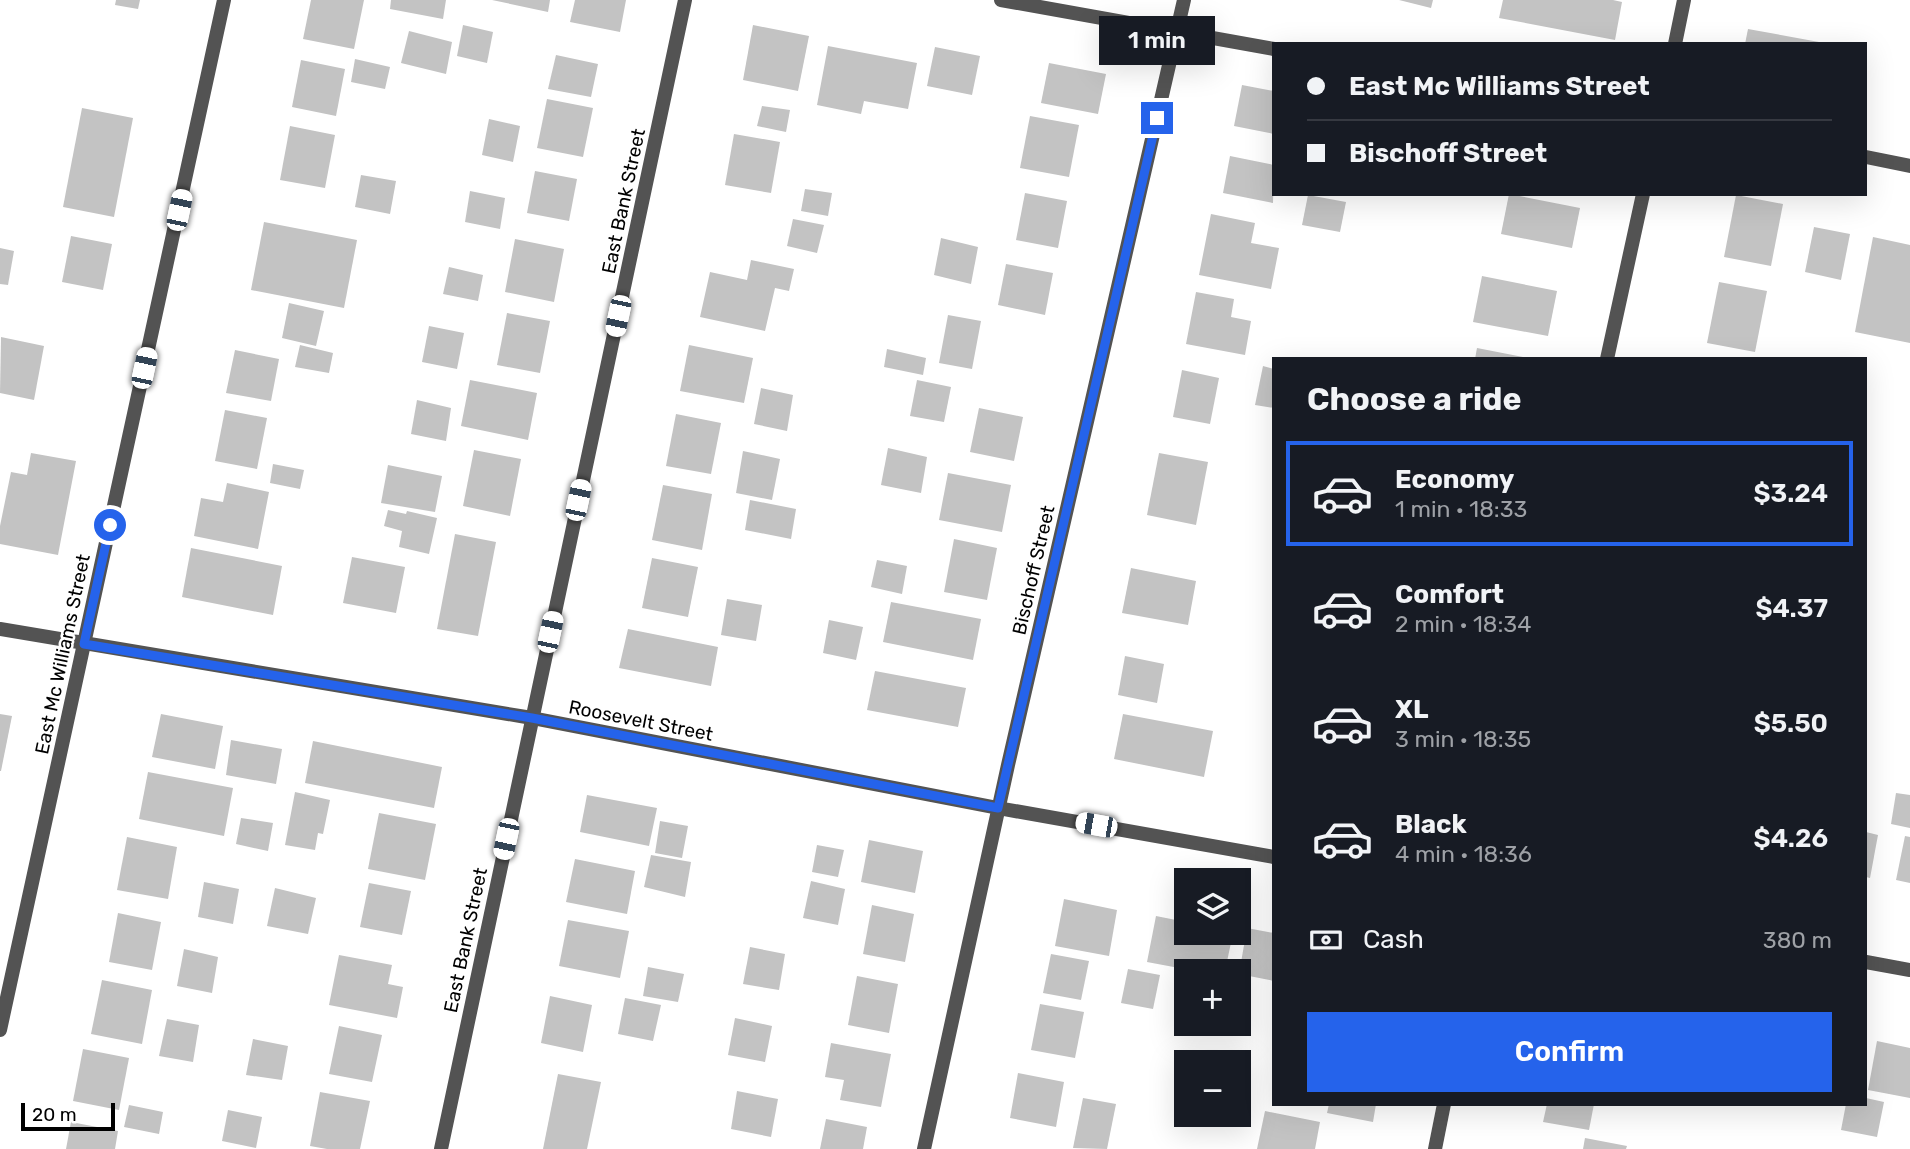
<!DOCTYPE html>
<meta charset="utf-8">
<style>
:root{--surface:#171b24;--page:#20242c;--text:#f1f3f6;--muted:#9ea1a6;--line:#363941;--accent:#2563eb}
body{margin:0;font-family:Rubik,sans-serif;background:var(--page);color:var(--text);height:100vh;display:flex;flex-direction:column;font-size:26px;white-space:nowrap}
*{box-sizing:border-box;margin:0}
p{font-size:23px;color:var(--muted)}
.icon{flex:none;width:38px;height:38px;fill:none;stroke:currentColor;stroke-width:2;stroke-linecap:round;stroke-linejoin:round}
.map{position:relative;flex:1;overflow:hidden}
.panel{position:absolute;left:1272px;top:357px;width:595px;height:749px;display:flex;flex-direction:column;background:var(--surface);border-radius:0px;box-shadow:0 7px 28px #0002}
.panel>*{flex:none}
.guide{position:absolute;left:1272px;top:42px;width:595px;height:154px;border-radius:0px;box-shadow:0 7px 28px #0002;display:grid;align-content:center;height:154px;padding:0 35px;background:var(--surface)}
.controls{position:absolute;left:1174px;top:868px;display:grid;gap:14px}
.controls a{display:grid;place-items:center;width:77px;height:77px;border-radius:0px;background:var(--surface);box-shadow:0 7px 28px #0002;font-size:35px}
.scale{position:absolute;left:21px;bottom:18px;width:94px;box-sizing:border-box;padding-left:7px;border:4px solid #000;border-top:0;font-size:19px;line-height:24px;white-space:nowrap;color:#000;-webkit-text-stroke:5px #fff;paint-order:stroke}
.end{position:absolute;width:32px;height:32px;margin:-16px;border:9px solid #2563eb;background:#fff;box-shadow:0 0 0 4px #fff}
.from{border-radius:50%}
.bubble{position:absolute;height:49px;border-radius:0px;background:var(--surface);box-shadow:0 7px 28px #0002;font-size:23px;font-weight:600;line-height:49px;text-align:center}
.car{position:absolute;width:21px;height:42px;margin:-21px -10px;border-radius:9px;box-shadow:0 0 5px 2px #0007;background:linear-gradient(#fff 24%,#345 0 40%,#fff 0 76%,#345 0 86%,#fff 0)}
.guide b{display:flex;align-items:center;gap:24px;height:66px;font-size:26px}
.guide b+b{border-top:2px solid var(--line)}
.guide i{width:18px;height:18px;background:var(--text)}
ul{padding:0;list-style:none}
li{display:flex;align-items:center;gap:21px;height:105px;margin:0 14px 10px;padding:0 21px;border:4px solid transparent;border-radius:0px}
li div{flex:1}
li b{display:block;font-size:26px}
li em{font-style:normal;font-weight:600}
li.selected{border-color:var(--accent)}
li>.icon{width:63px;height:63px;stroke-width:1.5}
h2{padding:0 35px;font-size:32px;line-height:84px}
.pay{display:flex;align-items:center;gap:18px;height:77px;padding:0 35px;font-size:26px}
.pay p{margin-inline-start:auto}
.primary-button{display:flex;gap:14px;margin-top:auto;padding:14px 35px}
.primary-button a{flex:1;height:80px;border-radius:0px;background:var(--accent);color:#fff;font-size:28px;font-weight:600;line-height:80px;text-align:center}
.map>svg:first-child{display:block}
.building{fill:#c3c3c3}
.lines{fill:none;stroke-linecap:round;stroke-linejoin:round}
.street{stroke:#535353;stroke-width:14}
.route{stroke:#2563eb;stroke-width:9}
.labels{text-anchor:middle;stroke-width:5;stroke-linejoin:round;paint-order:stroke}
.street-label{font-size:19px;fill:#000;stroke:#fff}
</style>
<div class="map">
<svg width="1910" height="1149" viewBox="0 0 1910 1149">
<rect width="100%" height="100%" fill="#fff"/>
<!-- building -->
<g class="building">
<polygon points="116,0 140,0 138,9 115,5"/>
<polygon points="311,0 364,0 354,49 303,39"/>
<polygon points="391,0 446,0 443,19 390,9"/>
<polygon points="492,0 550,0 548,12"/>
<polygon points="575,0 626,0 620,32 570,22"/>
<polygon points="1399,0 1433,0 1431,8"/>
<polygon points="1503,0 1613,0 1622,2 1615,40 1499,18"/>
<polygon points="463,25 493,32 487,63 457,56"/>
<polygon points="753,25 809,36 798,91 743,80"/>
<polygon points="1748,29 1819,42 1819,44 1745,44"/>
<polygon points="409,31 452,42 446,74 401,63"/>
<polygon points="828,46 917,63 908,109 864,101 861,114 817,105"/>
<polygon points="935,47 980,56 972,95 927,86"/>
<polygon points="556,55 598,64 591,97 548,89"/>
<polygon points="355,59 390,67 385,89 351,82"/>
<polygon points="301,60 345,69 336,116 292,107"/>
<polygon points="1049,63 1106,74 1098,114 1041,103"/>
<polygon points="1242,85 1274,91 1274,134 1234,126"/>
<polygon points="547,99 593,108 583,157 537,148"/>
<polygon points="762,106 790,110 786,132 757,126"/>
<polygon points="82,108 133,118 114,217 63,207"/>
<polygon points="1030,116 1079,125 1069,177 1020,168"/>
<polygon points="489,119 520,126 513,162 482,155"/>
<polygon points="290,126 335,135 325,188 280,180"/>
<polygon points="734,134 780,142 771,193 725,185"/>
<polygon points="1230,156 1274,165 1273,203 1223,193"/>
<polygon points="535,171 577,179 569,221 527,213"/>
<polygon points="361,175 396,181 390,214 355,207"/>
<polygon points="805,189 832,193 828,216 801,211"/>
<polygon points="470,191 505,198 500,229 465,222"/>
<polygon points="1025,193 1067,201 1058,248 1016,240"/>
<polygon points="1509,194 1580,208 1572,248 1501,234"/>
<polygon points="1308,195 1346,202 1340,232 1302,225"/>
<polygon points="1736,195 1783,204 1771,266 1724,257"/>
<polygon points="1211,214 1255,223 1251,243 1279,248 1271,289 1199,275"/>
<polygon points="793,219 824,225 817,253 787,246"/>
<polygon points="264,222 357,240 344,308 251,290"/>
<polygon points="1814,227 1850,234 1841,280 1805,272"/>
<polygon points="71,236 112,244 103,290 62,282"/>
<polygon points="1873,237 1910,245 1910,343 1855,332"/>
<polygon points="941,238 978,247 971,284 934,275"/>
<polygon points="515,239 564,249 554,302 505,292"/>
<polygon points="0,248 14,251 8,285 0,284"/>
<polygon points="751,260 794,269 789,291 775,288 765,331 700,317 710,272 747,280"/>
<polygon points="1006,264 1053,273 1045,315 998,305"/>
<polygon points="449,267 483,275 478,301 443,294"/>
<polygon points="1482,276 1557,291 1548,336 1473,322"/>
<polygon points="1719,282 1767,291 1755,352 1707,343"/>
<polygon points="1196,292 1234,299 1231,317 1251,321 1245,355 1186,344"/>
<polygon points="289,303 324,311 316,346 282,338"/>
<polygon points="507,313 550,321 540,373 497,365"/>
<polygon points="948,315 981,321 972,369 939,363"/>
<polygon points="429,326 464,333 457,369 422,362"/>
<polygon points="1,337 44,346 34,400 0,393"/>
<polygon points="300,345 333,353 329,373 295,367"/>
<polygon points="689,345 753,358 744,403 680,391"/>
<polygon points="1477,348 1523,357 1523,359 1475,359"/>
<polygon points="887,349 926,358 923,375 884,367"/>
<polygon points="235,350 279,359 271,401 226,393"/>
<polygon points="1263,366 1274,369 1274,408 1255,405"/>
<polygon points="1182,370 1219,378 1210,424 1173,417"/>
<polygon points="470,380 537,393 528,440 461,426"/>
<polygon points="917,380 951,387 944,422 910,416"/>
<polygon points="761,388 793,395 787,431 754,424"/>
<polygon points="417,400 451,408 446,441 411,434"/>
<polygon points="979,408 1023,417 1014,461 970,452"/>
<polygon points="225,410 267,418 257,469 215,461"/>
<polygon points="676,414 721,423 711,474 666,466"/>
<polygon points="888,448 927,457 921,493 881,485"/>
<polygon points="474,450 521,459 510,516 463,506"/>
<polygon points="743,451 780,459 772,500 736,493"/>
<polygon points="31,453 76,461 58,555 0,544 0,526 11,472 27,475"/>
<polygon points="1159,453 1208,462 1196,525 1147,515"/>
<polygon points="273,464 304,470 300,489 270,483"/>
<polygon points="388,465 442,476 435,512 381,503"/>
<polygon points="948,473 1011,485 1002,532 939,520"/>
<polygon points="227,483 269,492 258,549 194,536 201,498 223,502"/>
<polygon points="663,485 712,494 702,550 652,540"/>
<polygon points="750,500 796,509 791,539 745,530"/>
<polygon points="388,510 406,514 407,511 437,518 429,554 399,547 402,531 384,526"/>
<polygon points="455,534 496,542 478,636 437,629"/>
<polygon points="954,539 997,548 987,600 944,592"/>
<polygon points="191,548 282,566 273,615 182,597"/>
<polygon points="352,557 405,567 396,613 343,603"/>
<polygon points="652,558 698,567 688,617 642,608"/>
<polygon points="877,560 907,566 902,594 871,587"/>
<polygon points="1131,568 1196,581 1188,625 1122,613"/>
<polygon points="727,599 762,605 756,641 721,635"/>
<polygon points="891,602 981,619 973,660 883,642"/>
<polygon points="829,620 863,627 856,660 823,653"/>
<polygon points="628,629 718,647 711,686 619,668"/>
<polygon points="1125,656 1164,664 1157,703 1118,695"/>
<polygon points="875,671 966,688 958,727 867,710"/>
<polygon points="0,714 12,716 1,771 0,771"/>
<polygon points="161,714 223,726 215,769 152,757"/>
<polygon points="1123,714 1213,731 1204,777 1114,759"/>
<polygon points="231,740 282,749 276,784 226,775"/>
<polygon points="313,741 442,767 434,808 305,783"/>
<polygon points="148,772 233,788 224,836 139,819"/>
<polygon points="295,792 330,800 323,834 318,833 315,850 285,845"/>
<polygon points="1896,793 1910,795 1910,828 1891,824"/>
<polygon points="587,795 657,808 649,846 580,832"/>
<polygon points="379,813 436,824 425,880 368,869"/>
<polygon points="241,818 273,823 268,851 236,844"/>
<polygon points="660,821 688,826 682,858 655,853"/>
<polygon points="1866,832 1878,835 1870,878 1866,877"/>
<polygon points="1905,836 1910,837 1910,883 1896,880"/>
<polygon points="127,837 177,847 168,899 117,890"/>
<polygon points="869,840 923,851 915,893 861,882"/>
<polygon points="817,845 844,850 838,877 812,872"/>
<polygon points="651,855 691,862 685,897 644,887"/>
<polygon points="575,859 635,871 627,914 566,902"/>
<polygon points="811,881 845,889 838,925 803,918"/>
<polygon points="204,882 239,889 233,924 198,917"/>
<polygon points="369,883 411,891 402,935 360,927"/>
<polygon points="275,888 316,898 308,934 267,926"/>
<polygon points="1064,899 1117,910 1109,956 1055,946"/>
<polygon points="872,905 914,914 905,962 863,954"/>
<polygon points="118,913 161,922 152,970 109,962"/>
<polygon points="1156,916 1186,922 1186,933 1233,933 1225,971 1195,971 1147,962"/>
<polygon points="568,920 629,931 620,978 559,966"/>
<polygon points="1247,928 1274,933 1274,981 1239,974"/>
<polygon points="750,947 785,954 779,990 743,984"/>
<polygon points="184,949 218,957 212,993 177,986"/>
<polygon points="1051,954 1089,961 1081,1000 1043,993"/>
<polygon points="339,955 392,965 388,984 403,987 397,1018 329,1005"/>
<polygon points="648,967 684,974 678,1002 643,996"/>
<polygon points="1128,969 1160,975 1153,1009 1121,1003"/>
<polygon points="857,976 898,984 889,1033 848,1025"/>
<polygon points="102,980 152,990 142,1044 91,1034"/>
<polygon points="550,996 592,1005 583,1052 541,1043"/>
<polygon points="625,998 661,1005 653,1041 618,1034"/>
<polygon points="1040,1004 1084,1012 1075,1058 1031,1050"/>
<polygon points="735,1018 772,1026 765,1062 728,1055"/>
<polygon points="167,1019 199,1025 193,1062 159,1056"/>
<polygon points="339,1026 382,1035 372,1082 329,1074"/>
<polygon points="253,1039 288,1046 282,1080 246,1075"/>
<polygon points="1877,1041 1910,1048 1910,1098 1868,1090"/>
<polygon points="831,1043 891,1054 881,1107 840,1100 844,1080 825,1077"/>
<polygon points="83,1049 129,1058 119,1110 73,1101"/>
<polygon points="1018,1073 1064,1082 1056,1127 1010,1118"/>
<polygon points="558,1074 601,1082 587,1149 543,1149"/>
<polygon points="737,1091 778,1099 771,1137 731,1129"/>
<polygon points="320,1092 370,1101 360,1149 327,1149 310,1146"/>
<polygon points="1083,1098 1116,1104 1107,1149 1073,1148"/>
<polygon points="1866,1098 1884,1102 1877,1137 1841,1130 1846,1104 1866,1104"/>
<polygon points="1329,1104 1376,1104 1373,1122 1327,1113"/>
<polygon points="1547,1104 1594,1104 1589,1130 1543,1122"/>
<polygon points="129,1105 163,1112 159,1134 124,1127"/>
<polygon points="228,1110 262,1117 256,1148 222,1141"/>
<polygon points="1265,1111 1320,1122 1315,1149 1257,1149"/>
<polygon points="826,1119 867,1127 863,1149 820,1149"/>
<polygon points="71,1122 118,1131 115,1149 66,1149"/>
<polygon points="1585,1138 1627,1146 1626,1149 1583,1149"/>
</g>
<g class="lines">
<!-- street -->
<g class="street">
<polyline points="1001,0 1274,49"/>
<polyline points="1675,44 1684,0"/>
<polyline points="1866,157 1910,166"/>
<polyline points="1607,359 1643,194"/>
<polyline points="0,629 532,718 998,808 1274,857"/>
<polyline points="1866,962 1910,970"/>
<polyline points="0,1030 224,0"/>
<polyline points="441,1149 685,0"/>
<polyline points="924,1149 1008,765 1184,0"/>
<polyline points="1435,1149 1444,1104"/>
</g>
</g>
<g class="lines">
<!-- route -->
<polyline class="route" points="110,525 84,644 532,718 998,808 1157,118"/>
</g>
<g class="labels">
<!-- street labels -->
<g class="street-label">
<text transform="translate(623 201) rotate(-78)" y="7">East Bank Street</text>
<text transform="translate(1033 570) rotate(-77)" y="7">Bischoff Street</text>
<text transform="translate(62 654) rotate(-78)" y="7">East Mc Williams Street</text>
<text transform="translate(641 720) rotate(11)" y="7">Roosevelt Street</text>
<text transform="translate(465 940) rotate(-78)" y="7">East Bank Street</text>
</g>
</g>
</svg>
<div class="controls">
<a><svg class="icon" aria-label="layers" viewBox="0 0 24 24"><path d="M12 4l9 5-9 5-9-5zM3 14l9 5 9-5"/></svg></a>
<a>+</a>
<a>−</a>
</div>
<div class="scale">20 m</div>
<i class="end from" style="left:110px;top:525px"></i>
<i class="end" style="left:1157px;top:118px"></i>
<div class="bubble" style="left:1099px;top:16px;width:116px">1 min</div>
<i class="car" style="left:179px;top:210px;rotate:12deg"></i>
<i class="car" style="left:618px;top:316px;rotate:192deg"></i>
<i class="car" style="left:144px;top:368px;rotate:12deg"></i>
<i class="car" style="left:578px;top:500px;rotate:12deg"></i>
<i class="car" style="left:550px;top:632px;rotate:12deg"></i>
<i class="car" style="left:1096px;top:825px;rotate:280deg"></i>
<i class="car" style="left:506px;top:839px;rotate:192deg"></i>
<div class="guide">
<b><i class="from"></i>East Mc Williams Street</b>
<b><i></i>Bischoff Street</b>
</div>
<section class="panel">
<h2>Choose a ride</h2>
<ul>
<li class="selected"><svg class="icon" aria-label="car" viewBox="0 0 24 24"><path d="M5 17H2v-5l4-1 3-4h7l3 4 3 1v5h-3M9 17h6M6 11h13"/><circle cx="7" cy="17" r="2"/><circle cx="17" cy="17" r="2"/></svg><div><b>Economy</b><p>1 min · 18:33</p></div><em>$3.24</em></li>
<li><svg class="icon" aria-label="car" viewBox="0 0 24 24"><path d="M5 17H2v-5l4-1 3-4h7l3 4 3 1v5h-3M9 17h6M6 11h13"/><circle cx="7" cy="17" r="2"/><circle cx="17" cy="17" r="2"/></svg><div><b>Comfort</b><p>2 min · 18:34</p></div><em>$4.37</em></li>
<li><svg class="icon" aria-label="car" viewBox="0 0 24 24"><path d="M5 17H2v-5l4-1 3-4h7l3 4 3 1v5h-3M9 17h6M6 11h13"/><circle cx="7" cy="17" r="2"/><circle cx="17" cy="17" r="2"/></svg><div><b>XL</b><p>3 min · 18:35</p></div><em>$5.50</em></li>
<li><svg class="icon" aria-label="car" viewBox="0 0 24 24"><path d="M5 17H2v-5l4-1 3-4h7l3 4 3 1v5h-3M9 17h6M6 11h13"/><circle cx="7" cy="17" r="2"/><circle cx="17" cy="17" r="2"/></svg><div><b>Black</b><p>4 min · 18:36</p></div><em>$4.26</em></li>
</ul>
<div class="pay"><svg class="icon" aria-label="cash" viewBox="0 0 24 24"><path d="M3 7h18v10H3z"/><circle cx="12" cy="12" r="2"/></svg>Cash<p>380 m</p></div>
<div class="primary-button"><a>Confirm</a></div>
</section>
</div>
